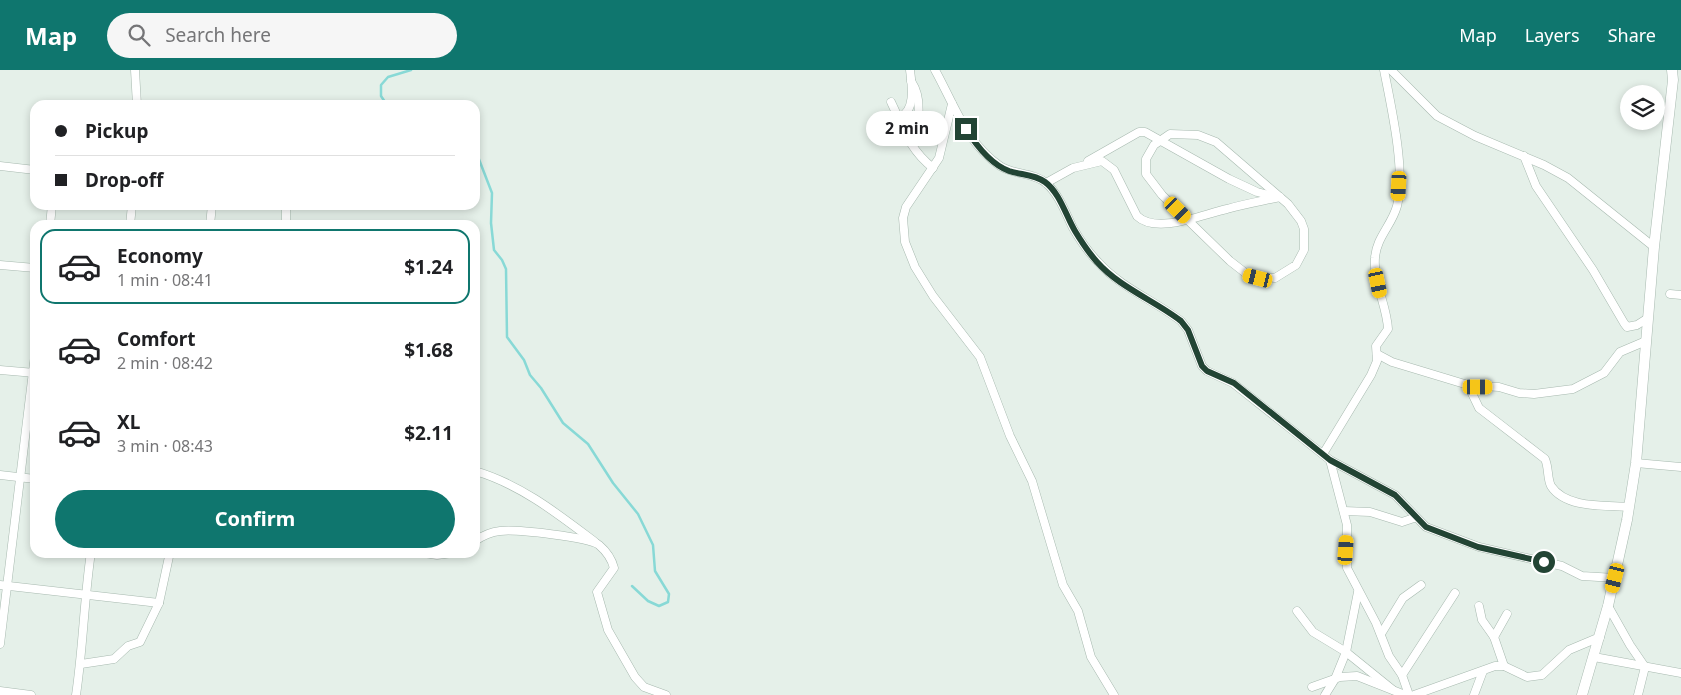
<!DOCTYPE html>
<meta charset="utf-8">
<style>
:root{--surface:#fff;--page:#f6f6f6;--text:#202124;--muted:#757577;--line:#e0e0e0;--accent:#0f766e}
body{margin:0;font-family:"Noto Sans",sans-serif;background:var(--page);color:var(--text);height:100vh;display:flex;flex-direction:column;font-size:19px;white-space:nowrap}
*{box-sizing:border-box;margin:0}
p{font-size:16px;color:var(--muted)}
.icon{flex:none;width:28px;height:28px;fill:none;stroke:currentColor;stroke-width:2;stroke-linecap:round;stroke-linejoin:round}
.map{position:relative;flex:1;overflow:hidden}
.panel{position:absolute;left:30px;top:150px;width:450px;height:338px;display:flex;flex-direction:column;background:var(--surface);border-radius:15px;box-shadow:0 2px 8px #0003}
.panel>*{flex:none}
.hud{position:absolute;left:30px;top:30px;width:450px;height:110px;border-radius:15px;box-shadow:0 2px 8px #0003;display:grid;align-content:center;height:110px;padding:0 25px;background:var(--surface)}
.fabs{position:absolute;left:1620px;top:15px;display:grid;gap:10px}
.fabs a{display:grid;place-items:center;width:45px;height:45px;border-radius:50%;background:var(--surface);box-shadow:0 2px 8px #0003;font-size:25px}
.end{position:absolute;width:22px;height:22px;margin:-11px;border:6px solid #224434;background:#fff;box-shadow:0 0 0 2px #fff}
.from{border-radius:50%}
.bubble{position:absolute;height:35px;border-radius:18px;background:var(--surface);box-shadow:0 2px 8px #0003;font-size:16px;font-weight:700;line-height:35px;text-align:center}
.car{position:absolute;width:15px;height:30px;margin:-15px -8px;border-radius:6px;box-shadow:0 0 4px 1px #0007;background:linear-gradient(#f5c518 24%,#345 0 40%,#f5c518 0 76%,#345 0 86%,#f5c518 0)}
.hud b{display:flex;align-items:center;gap:18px;height:48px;font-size:19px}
.hud b+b{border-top:1px solid var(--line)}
.hud i{width:12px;height:12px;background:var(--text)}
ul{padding:9px 0 0;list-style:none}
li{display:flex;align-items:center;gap:15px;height:75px;margin:0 10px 8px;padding:0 15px;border:2px solid transparent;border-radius:15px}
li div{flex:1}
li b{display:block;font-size:19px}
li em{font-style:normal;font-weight:700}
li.selected{border-color:var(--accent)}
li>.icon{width:45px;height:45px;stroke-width:1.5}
.action{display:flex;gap:10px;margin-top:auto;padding:10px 25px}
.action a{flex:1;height:58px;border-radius:30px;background:var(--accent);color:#fff;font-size:20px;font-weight:700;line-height:58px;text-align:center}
header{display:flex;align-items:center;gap:30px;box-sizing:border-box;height:70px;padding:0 25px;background:var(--accent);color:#fff}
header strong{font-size:24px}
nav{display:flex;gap:28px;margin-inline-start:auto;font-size:18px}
.search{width:350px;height:45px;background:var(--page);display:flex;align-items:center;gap:12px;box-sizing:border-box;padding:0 18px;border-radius:28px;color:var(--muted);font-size:19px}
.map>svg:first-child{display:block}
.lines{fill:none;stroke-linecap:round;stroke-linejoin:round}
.stream{stroke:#88d9d6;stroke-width:2.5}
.minor-casing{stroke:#a7b9af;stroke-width:9}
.tertiary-casing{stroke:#a7b9af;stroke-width:11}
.minor{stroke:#fff;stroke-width:8}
.tertiary{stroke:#fff;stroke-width:10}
.route{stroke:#224434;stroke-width:6}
</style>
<header>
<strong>Map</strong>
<div class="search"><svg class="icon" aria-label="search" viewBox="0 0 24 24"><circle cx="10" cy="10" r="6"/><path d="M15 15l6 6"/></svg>Search here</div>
<nav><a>Map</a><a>Layers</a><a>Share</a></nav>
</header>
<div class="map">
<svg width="1681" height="625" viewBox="0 0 1681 625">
<rect width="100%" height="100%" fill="#e5f0e9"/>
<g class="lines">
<!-- stream -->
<g class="stream">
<polyline points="387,35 381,26 381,15 388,7 411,0"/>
<polyline points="475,79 492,123 491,153 494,180 502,190 506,199 507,267 524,290 530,305 541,318 563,353 588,374 613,413 638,444 653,475 655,501 669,524 668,532 659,536 648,531 632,516"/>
</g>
<!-- minor casing -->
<g class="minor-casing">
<g id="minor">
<polyline points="135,0 137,35"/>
<path d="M935 0C954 34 966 73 1000 96 1014 105 1033 102 1046 113 1059 124 1066 144 1073 158 1080 170 1089 183 1098 192 1120 217 1155 231 1181 251L1188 260 1202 296 1207 301 1233 313 1330 390 1395 425 1426 457 1479 477 1562 496 1582 506 1615 508"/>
<polyline points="1391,0 1437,46 1475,66 1544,95 1568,108 1654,177"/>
<path d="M891 32C904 59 909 79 933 98"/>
<polyline points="952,34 939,88 906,137 903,148 905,172 915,197 933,226 980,287 1010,366 1032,411 1063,515 1078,541 1091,587 1114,625"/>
<path d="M899 48C916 41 912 16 910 0"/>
<polygon points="1170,64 1198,65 1216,72 1288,134 1301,151 1304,159 1304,180 1296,195 1275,208 1248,205 1230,191 1162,125 1146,104 1146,89 1154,75"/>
<path d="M906 65C923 55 921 26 911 11"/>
<polyline points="1524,86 1536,116 1593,200 1624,253 1627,257 1637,255 1648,248"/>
<polyline points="1088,91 1139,62 1145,62 1229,109 1257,122 1276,127"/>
<polyline points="0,96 35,100"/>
<path d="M1046 113 1073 98 1102 91 1114 100 1137 146C1157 165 1203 144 1227 139 1244 134 1262 131 1280 127"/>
<polyline points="50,155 52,135"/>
<polyline points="130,155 132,135"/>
<polyline points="210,155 212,135"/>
<polyline points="286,155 286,135"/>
<polyline points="0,195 35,198"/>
<polyline points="1670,224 1681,225"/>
<polyline points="1377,284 1392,292 1468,315 1499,317 1519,323 1534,324 1573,319 1604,303 1620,282 1646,271"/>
<polyline points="0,300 35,303"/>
<path d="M1468 315 1479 338 1545 389C1549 398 1547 408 1551 416 1566 439 1606 435 1629 437"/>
<path d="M1323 384 1371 305 1377 291 1376 276 1388 259C1387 236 1373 212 1375 188 1376 168 1392 155 1397 136 1406 101 1391 36 1384 0"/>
<polyline points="1330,390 1347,455 1347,498 1376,553 1389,586 1402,605 1409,625"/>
<polyline points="1636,393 1681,397"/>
<path d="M475 401C520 414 558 444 595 472"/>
<polyline points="0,405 35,409"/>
<polyline points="1344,441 1370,442 1402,452 1414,448"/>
<path d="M475 471C482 466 491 462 500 461 515 459 589 467 599 475 606 481 612 490 614 498L597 522 608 560 635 607 644 617 666 625"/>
<polyline points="418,482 437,485 460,482"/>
<polyline points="0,515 159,533"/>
<polyline points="1479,536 1482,550 1494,567 1504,596"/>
<polyline points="1608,536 1630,575 1645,597 1638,625"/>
<polyline points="1297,541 1313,562 1346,582 1393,620"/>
<polyline points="1381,564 1403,528 1421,515"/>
<polyline points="1494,567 1507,544"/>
<polyline points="0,574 35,285"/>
<polyline points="1594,587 1681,603"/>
<polyline points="81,594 114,589 128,576 140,572 159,533 170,482"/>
<polyline points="1402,605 1455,523"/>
<polyline points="1312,617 1340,607 1357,606 1405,625"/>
<polyline points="0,621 31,625"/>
<path d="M76 625C83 578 84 530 91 482"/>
<polyline points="1325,625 1335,609 1346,582 1358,522"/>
<polyline points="1414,625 1495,596 1504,596 1527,607 1542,605 1569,580 1600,567"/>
<polyline points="1474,625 1483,601"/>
</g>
</g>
<!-- tertiary casing -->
<g class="tertiary-casing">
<polyline id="tertiary" points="1582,625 1608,536 1627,450 1636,393 1654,177 1673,10 1672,0"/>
</g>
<!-- minor -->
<use href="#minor" class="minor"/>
<!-- tertiary -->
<use href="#tertiary" class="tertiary"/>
</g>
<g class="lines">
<!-- route -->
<path class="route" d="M966 59C976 75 990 94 1009 101 1021 105 1034 104 1045 112 1060 123 1066 146 1075 161 1081 171 1089 183 1097 192 1119 217 1155 231 1181 251L1188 260 1202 296 1207 301 1234 313 1330 390 1395 425 1426 457 1478 477 1544 492"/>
</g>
</svg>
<div class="fabs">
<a><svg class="icon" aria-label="layers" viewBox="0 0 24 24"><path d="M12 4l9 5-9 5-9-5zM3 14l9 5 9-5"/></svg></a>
</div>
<i class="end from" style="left:1544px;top:492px"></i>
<i class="end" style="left:966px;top:59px"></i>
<div class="bubble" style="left:866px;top:41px;width:82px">2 min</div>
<i class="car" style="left:1399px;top:116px;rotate:183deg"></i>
<i class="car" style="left:1178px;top:140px;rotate:135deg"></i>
<i class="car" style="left:1258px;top:208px;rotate:284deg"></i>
<i class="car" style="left:1378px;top:213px;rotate:168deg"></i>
<i class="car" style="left:1478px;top:317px;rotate:90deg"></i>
<i class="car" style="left:1346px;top:480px;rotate:4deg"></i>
<i class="car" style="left:1615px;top:508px;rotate:194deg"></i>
<div class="hud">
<b><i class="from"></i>Pickup</b>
<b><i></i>Drop-off</b>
</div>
<section class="panel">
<ul>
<li class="selected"><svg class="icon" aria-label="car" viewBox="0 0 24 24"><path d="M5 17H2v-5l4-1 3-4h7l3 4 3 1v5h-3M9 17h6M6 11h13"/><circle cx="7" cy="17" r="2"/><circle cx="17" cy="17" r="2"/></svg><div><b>Economy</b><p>1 min · 08:41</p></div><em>$1.24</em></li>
<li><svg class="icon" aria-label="car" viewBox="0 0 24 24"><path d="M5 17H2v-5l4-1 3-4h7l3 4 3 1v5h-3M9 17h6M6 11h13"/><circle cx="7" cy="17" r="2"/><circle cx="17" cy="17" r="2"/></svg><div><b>Comfort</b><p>2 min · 08:42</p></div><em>$1.68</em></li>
<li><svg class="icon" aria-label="car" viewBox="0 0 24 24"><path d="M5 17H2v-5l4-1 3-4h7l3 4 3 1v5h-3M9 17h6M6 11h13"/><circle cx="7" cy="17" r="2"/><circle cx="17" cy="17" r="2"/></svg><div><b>XL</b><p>3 min · 08:43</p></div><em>$2.11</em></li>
</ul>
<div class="action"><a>Confirm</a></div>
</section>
</div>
